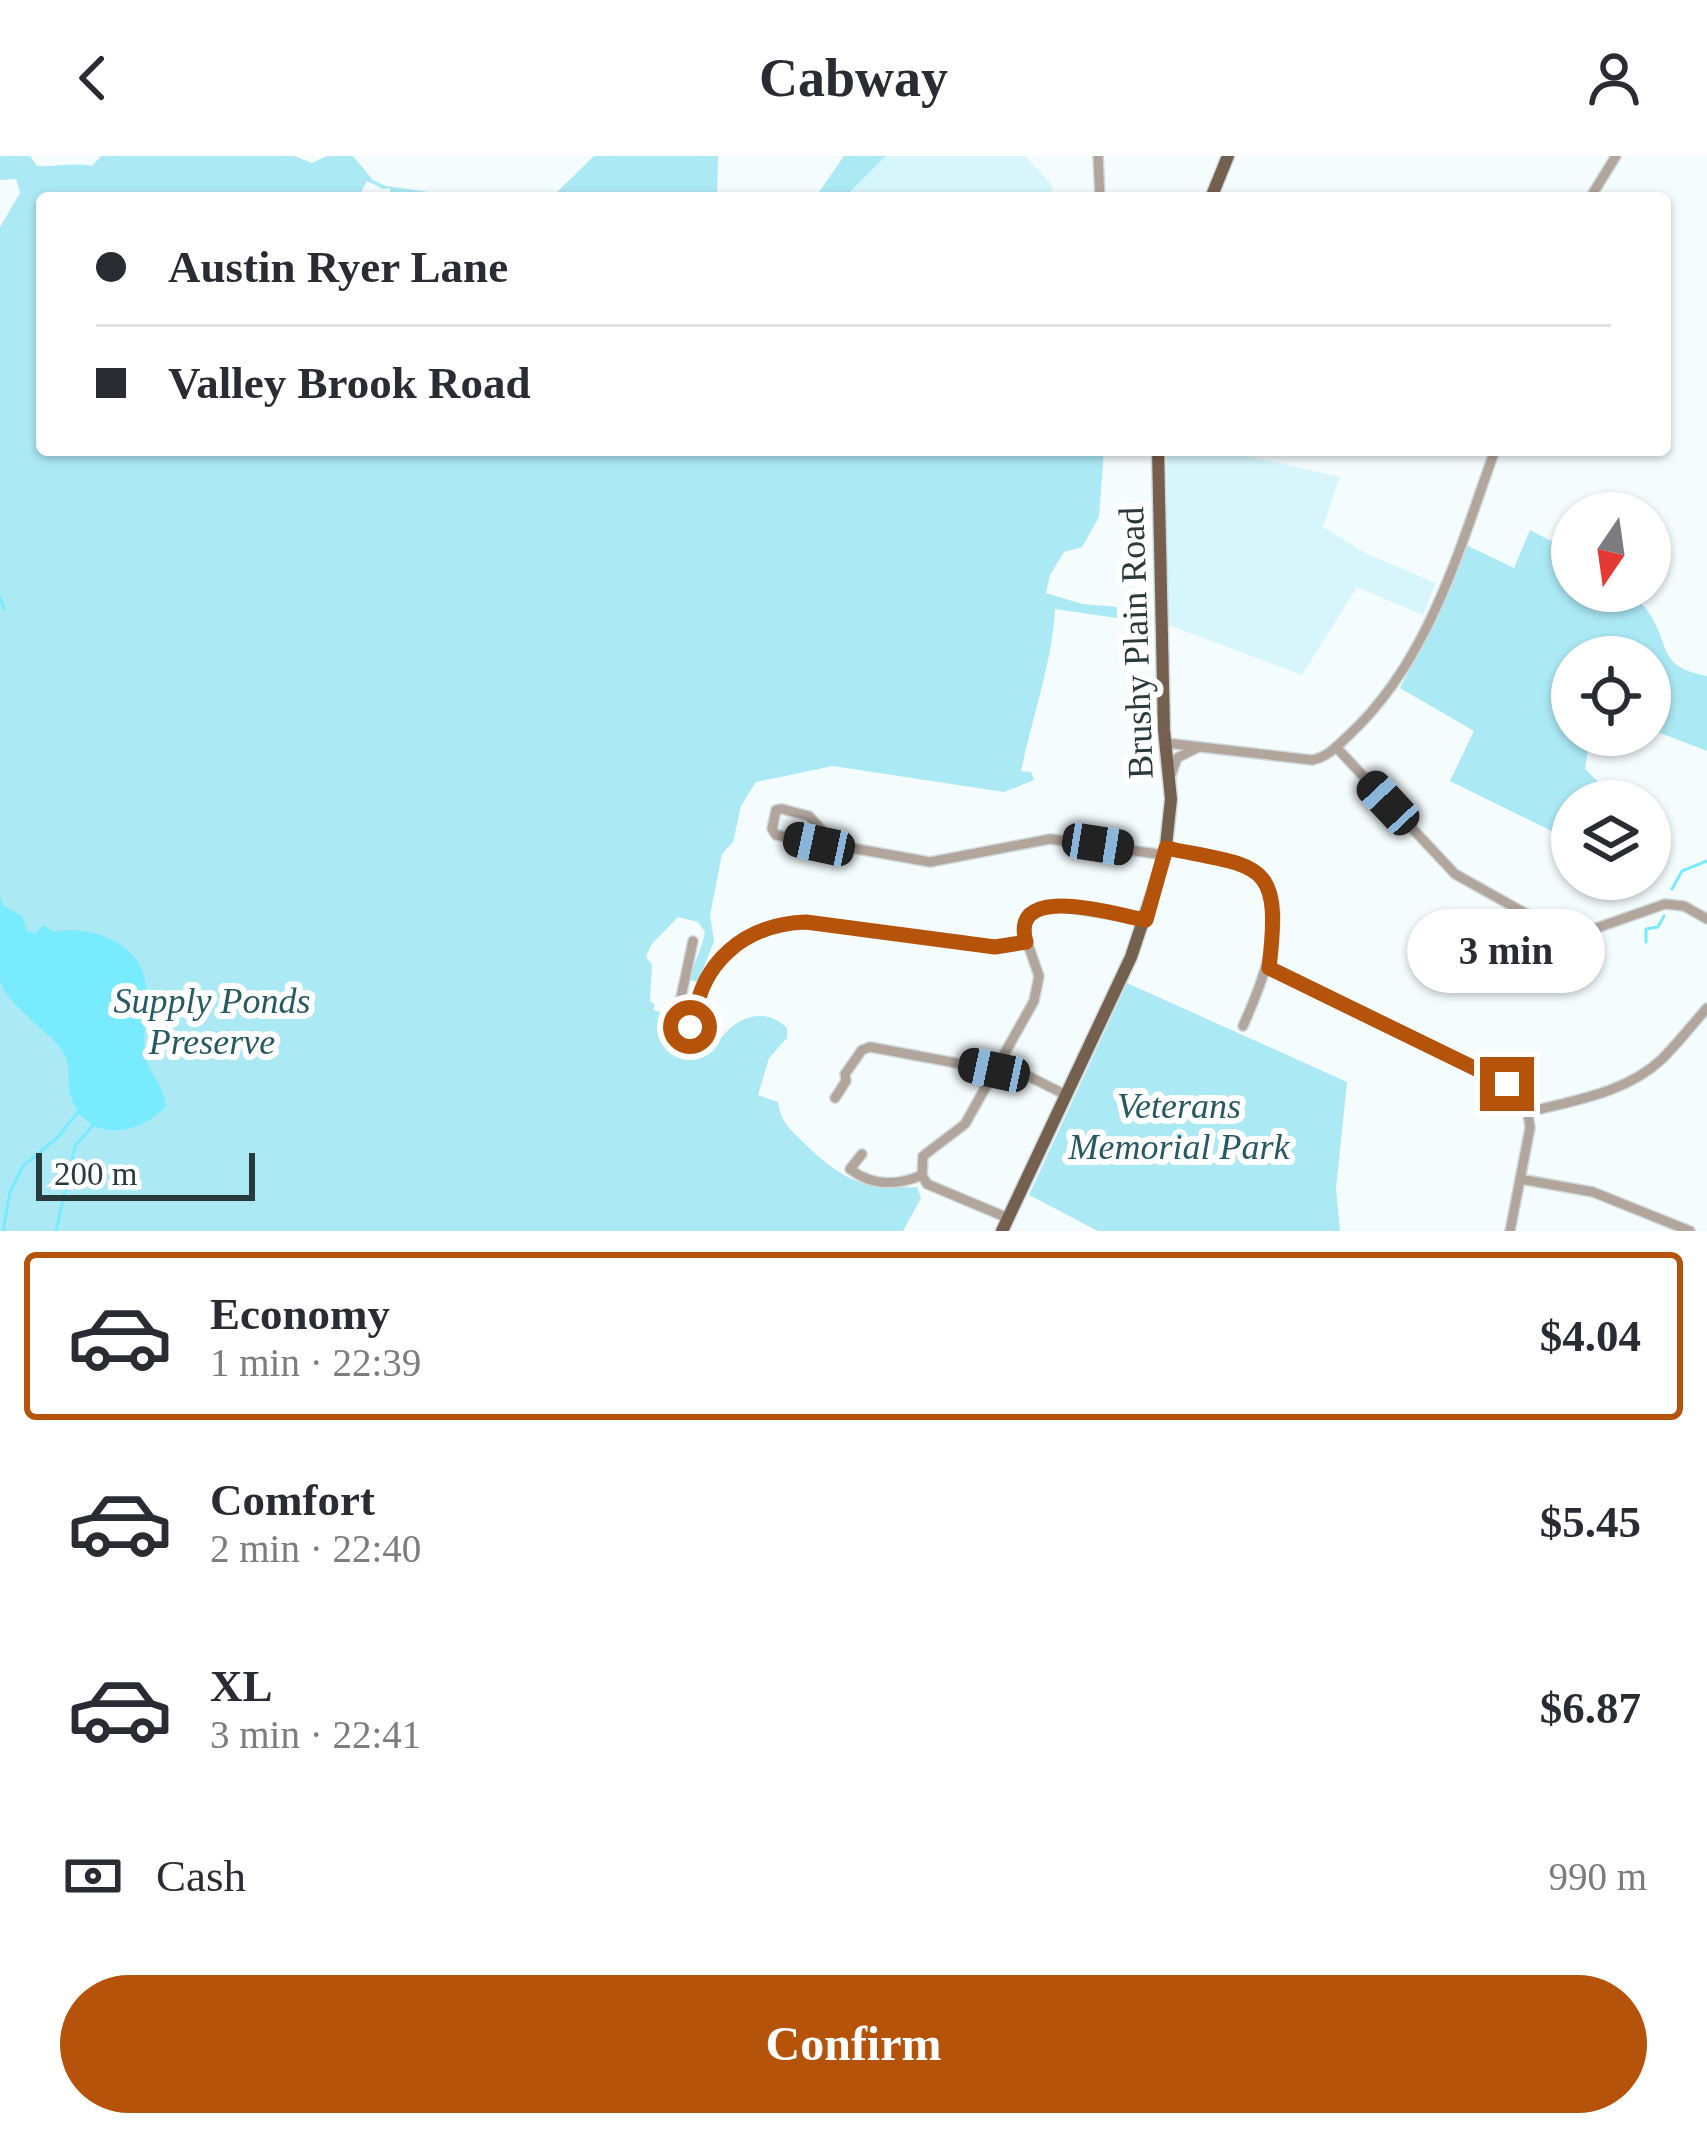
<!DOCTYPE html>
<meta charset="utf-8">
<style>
:root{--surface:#fff;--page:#f2f2f3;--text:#2b2b33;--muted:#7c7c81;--line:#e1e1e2;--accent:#b45309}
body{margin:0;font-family:"Times New Roman",serif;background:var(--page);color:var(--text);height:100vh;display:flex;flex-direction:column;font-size:45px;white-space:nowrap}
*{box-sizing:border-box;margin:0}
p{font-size:39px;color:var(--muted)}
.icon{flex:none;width:66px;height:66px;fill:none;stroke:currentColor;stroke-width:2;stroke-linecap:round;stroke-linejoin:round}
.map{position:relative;height:1075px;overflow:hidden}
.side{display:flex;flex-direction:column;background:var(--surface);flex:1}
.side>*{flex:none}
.banner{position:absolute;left:36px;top:36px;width:1635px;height:264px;border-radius:12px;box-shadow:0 3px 9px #0004;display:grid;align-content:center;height:264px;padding:0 60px;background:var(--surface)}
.needle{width:78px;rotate:193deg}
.fabs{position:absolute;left:1551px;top:336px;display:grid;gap:24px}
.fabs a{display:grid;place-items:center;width:120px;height:120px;border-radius:50%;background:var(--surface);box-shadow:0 3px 9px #0004;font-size:60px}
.scale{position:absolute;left:36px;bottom:30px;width:219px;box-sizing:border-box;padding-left:12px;border:6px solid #293a3d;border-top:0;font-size:33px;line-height:42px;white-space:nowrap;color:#293a3d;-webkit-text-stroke:9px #fff;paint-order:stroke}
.end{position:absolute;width:54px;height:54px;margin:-27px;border:15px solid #b45309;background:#fff;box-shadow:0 0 0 6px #fff}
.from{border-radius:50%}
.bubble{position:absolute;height:84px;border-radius:42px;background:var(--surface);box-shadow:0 3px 9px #0004;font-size:39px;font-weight:600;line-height:84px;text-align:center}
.car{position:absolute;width:36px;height:72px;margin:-36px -18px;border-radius:15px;box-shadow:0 0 9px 3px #0007;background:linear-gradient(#222 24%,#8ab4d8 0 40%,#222 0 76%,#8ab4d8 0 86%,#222 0)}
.banner b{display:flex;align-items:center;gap:42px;height:114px;font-size:45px}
.banner b+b{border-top:3px solid var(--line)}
.banner i{width:30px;height:30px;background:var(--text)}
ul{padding:21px 0 0;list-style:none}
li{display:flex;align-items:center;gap:36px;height:168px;margin:0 24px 18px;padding:0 36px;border:6px solid transparent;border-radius:12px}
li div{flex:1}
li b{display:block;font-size:45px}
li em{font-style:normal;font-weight:600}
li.active{border-color:var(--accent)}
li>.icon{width:108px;height:108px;stroke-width:1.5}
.pay{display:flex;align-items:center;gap:30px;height:132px;padding:0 60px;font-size:45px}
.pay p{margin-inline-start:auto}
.action{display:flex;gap:24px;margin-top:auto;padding:24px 60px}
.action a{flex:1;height:138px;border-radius:72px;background:var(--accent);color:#fff;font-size:48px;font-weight:600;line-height:138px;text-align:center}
header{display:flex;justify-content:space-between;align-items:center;height:156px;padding:0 60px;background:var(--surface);font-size:54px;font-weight:600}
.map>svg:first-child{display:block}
.built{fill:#d7f6fc}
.green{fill:#abe9f5}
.water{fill:#78ebff}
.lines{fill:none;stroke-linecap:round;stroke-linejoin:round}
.stream{stroke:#78ebff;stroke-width:3}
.minor-casing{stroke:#cfd9db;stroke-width:12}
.major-casing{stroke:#cfd9db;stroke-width:15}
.minor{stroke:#b2a59c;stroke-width:9}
.major{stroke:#755f4f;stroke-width:12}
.route{stroke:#b45309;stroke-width:15}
.labels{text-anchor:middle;stroke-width:12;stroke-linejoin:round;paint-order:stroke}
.street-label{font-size:36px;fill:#293a3d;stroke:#fff}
.park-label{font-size:36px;font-style:italic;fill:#275962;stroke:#fff}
</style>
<header><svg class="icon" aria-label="back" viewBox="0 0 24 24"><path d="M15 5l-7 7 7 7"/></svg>Cabway<svg class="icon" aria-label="person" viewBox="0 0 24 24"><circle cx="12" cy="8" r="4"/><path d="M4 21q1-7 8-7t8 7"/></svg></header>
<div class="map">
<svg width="1707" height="1075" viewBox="0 0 1707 1075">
<rect width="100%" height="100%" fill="#f4fcfe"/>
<!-- built -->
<g class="built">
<polygon points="886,0 1025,0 1053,30 1048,42 844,42"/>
<polygon points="1167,294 1220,294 1340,321 1323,371 1367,398 1436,427 1423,459 1357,431 1302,519 1166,468"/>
</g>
<!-- green -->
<g class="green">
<path d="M0 0H30L37 10C55 11 74 6 92 10L101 0H294L312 7 327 0H353L373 24 386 30 471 42H390V32L383 33 367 25 358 42H42V294H1104L1099 361 1082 391 1064 396 1050 419 1046 437 1082 448 1117 451V462L1055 453C1052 508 1032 561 1021 615L1031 616 1034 624 1004 636 833 610 756 626 741 650 733 686 722 698 710 759 714 785 698 826 690 824C693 807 702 793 705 776L698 766 678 761 651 789 646 801 652 808 650 845 655 849 653 854 674 860 680 877 691 882 722 881C739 860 765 851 787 872V882L769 902 758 939 778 946C781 966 789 972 803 986 842 1024 862 1034 917 1031L921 1042 903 1075H0V71L20 37 16 23 0 24Z"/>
<polygon points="594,0 718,0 717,42 551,42"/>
<polygon points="844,0 886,0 844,42 815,42"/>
<path d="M1530 374 1572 396V435H1628C1634 442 1644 449 1649 457 1672 493 1657 510 1707 520V595L1650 573V501H1572V579H1596L1588 594 1585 613 1612 639 1610 645H1572V685L1450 625 1474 575 1400 532 1442 450 1466 389 1514 412Z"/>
<polygon points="1127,827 1347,926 1336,1032 1340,1075 1098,1075 1029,1039"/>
</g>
<!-- water -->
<path class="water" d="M0 741 3 749 22 760 27 775 36 777 43 769 53 776C91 768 144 787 146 832 148 854 142 876 145 899 148 918 163 925 166 950 137 982 85 987 70 938 66 922 73 910 62 894 48 875 7 848 0 825 0 805 0 763 0 741Z"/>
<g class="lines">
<!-- stream -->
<g class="stream">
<polyline points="0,442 4,453"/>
<polyline points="1672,733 1682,715 1707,705"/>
<polyline points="1646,786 1646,773 1658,771 1664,760"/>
<polyline points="3,1075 10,1036 23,1010 57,982 79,955"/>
<polyline points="56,1075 75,990 94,968"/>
</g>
<!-- minor casing -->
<g class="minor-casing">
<g id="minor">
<polyline points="1098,0 1100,42"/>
<polyline points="1590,42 1616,0"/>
<path d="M1166 587 1312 604C1328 601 1337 590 1349 579 1429 505 1459 394 1495 294"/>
<polyline points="1336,591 1455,718 1552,772 1588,775 1665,748 1684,750 1707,763"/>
<polyline points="1170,622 1177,602 1197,592"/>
<polygon points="782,653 809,660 835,689 776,679 772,673 776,654"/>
<polyline points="835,689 930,706 1050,683 1165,699"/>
<path d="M1166 692C1192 697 1226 699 1250 712 1301 738 1260 832 1243 870"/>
<path d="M693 785 680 846 690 871 694 870C696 843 704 823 721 803 764 752 827 769 885 777 922 782 958 787 995 791L1026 786"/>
<path d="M1269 812 1507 928C1523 941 1528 951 1530 972L1510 1075"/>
<polyline points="1000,906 1066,939"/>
<polyline points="835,942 846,925 845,918 862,894 870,891 994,914"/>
<path d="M1529 956C1575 944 1626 937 1662 903 1678 887 1692 869 1707 852"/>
<path d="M862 998 850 1013C871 1030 897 1030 922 1019"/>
<polyline points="1520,1023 1593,1036 1690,1075"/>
<polyline points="1008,1062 927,1028 922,1019 923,1000 965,968 1034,845 1039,820 1023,774 1028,757 1058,750 1146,764"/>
</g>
</g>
<!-- major casing -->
<g class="major-casing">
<g id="major">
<polyline points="1211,42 1228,0"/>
<polyline points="1002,1075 1131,801 1165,699 1171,643 1164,574 1158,294"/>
</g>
</g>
<!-- minor -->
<use href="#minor" class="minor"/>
<!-- major -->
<use href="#major" class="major"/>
</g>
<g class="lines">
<!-- route -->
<path class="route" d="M690 871 694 870C698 807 745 768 806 766L995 791 1026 786C1009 725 1115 759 1146 764L1166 692C1262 712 1282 703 1269 812L1507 928"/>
</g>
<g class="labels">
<!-- street labels -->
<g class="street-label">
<text transform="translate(1135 487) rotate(-92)" y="13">Brushy Plain Road</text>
</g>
<!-- park labels -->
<g class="park-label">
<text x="212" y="857">Supply Ponds<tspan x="212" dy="41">Preserve</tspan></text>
<text x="1179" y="962">Veterans<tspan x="1179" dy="41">Memorial Park</tspan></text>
</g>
</g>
</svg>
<div class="fabs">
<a><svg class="needle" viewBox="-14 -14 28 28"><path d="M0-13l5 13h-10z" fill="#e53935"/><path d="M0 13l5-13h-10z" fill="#7c7c81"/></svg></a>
<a><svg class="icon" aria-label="locate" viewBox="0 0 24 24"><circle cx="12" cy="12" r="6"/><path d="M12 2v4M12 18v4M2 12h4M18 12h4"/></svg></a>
<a><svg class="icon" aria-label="layers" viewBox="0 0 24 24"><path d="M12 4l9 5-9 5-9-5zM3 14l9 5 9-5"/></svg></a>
</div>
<div class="scale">200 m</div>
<i class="end from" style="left:690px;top:871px"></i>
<i class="end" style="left:1507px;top:928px"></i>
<div class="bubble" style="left:1407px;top:753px;width:198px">3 min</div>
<i class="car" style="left:1388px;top:647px;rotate:317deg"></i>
<i class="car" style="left:819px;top:688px;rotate:282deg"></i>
<i class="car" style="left:1098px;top:688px;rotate:99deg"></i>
<i class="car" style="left:994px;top:914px;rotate:282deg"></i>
<div class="banner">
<b><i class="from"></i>Austin Ryer Lane</b>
<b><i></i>Valley Brook Road</b>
</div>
</div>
<section class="side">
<ul>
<li class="active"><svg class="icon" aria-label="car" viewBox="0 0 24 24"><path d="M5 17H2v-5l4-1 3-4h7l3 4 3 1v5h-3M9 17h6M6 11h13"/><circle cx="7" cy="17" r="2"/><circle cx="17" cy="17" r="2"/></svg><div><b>Economy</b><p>1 min · 22:39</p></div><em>$4.04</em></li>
<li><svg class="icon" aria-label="car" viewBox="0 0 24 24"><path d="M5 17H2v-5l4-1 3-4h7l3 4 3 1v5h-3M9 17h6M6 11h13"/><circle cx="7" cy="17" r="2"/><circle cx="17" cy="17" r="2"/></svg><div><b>Comfort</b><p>2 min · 22:40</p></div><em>$5.45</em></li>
<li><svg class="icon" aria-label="car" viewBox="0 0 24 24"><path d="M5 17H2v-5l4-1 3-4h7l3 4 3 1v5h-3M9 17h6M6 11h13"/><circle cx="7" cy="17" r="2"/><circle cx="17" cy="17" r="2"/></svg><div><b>XL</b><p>3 min · 22:41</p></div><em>$6.87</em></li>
</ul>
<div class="pay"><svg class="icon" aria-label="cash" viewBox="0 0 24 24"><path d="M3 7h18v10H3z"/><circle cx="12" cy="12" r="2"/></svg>Cash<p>990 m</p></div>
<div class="action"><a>Confirm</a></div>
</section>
